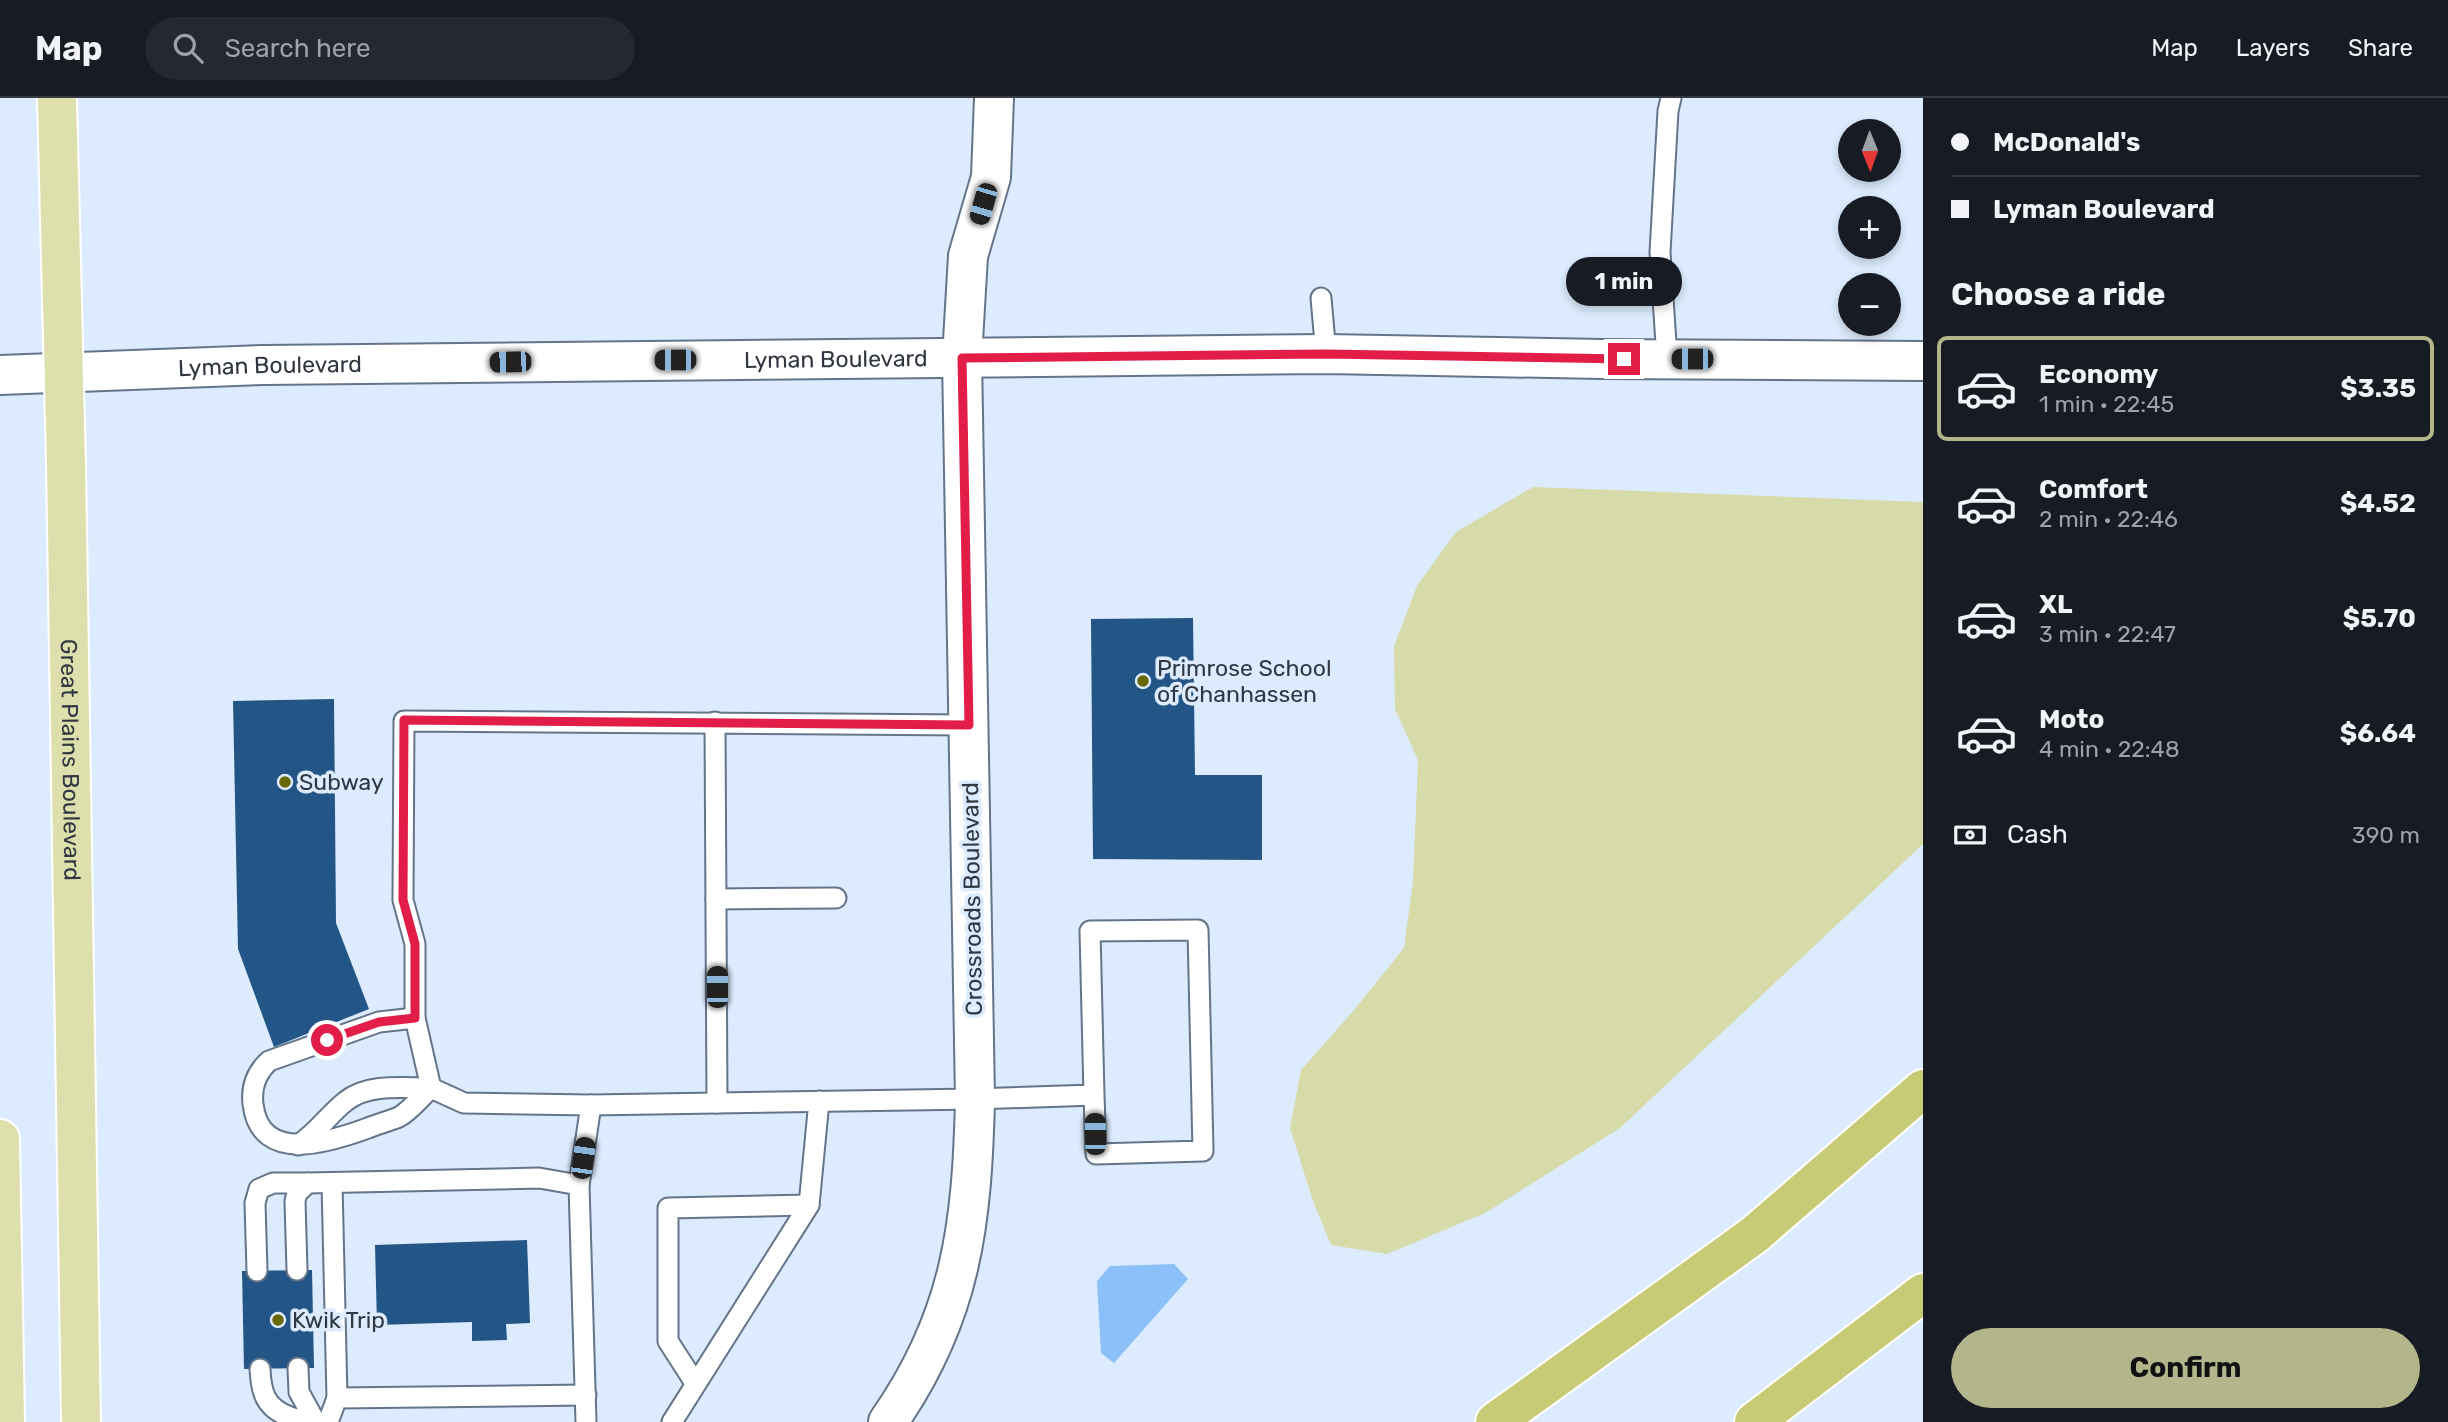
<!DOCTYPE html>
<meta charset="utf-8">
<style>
:root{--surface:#171b24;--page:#242831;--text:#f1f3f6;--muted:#9ea1a6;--line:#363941;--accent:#b3b58a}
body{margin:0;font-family:Rubik,sans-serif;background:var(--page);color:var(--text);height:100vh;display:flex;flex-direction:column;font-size:26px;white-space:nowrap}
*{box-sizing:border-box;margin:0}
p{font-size:23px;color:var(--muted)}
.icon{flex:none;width:38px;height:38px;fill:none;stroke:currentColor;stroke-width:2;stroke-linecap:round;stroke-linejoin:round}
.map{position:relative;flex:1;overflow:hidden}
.sheet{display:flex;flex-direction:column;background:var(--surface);width:525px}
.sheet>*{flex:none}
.banner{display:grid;align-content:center;height:154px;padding:0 28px;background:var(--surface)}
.needle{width:46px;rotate:179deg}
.buttons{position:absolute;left:1838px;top:21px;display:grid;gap:14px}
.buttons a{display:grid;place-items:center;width:63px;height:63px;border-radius:50%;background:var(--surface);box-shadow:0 4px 10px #0003;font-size:35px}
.end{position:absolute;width:32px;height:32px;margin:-16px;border:9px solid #e11d48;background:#fff;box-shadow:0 0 0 4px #fff}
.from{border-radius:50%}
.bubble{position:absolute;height:49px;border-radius:24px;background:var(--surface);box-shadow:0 4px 10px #0003;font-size:23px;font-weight:700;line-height:49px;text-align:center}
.car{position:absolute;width:21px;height:42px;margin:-21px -10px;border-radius:9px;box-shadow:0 0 5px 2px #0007;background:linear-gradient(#222 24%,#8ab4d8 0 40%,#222 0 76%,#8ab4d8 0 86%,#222 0)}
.banner b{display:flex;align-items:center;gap:24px;height:66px;font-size:26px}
.banner b+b{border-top:2px solid var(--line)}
.banner i{width:18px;height:18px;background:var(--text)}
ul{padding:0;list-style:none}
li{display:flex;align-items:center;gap:21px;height:105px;margin:0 14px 10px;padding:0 14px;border:4px solid transparent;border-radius:10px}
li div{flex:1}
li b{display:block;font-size:26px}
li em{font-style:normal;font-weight:700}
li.current{border-color:var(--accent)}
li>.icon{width:63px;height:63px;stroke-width:1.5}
h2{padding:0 28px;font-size:32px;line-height:84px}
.pay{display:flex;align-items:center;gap:18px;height:77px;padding:0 28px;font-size:26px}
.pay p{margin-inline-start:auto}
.cta{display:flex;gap:14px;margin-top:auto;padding:14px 28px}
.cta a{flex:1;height:80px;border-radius:42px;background:var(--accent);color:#111;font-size:28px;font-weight:700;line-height:80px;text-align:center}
header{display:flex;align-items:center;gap:42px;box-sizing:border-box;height:98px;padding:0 35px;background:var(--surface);border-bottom:2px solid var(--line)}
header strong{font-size:33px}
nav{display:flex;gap:38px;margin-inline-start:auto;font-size:24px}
.search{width:490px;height:63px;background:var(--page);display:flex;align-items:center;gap:18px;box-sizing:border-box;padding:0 24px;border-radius:38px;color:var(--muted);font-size:26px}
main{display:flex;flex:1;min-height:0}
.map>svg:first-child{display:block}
.green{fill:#d7daa9}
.water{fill:#8cc0f8}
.building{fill:#245587}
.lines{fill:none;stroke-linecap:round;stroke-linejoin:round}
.service-casing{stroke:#647589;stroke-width:23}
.minor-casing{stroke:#647589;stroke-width:42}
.tertiary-casing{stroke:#647589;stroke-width:42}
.secondary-casing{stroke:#647589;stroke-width:42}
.primary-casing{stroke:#fff;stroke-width:42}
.motorway-casing{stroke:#fff;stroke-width:42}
.service{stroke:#fff;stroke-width:19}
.minor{stroke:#fff;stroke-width:38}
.tertiary{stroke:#fff;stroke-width:38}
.secondary{stroke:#fff;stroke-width:38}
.primary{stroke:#dde0ad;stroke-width:38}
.motorway{stroke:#c7cb76;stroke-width:38}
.route{stroke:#e11d48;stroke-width:9}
.poi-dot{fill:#676906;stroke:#dcebfd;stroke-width:2.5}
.labels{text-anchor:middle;stroke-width:7;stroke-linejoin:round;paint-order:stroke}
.street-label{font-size:23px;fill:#303740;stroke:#dcebfd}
.poi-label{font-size:23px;fill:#303740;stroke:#dcebfd;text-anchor:start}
</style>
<header>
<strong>Map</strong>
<div class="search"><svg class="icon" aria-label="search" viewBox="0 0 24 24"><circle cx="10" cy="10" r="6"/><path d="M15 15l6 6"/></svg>Search here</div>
<nav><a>Map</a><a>Layers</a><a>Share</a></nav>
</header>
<main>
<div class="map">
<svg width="1923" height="1324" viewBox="0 0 1923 1324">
<rect width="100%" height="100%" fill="#dcebfd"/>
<!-- green -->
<polygon class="green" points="1533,389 1923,404 1923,746 1620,1030 1485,1115 1387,1156 1331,1147 1313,1103 1290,1030 1301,972 1354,912 1404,850 1413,784 1418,662 1395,611 1394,548 1417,488 1456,434"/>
<!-- water -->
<polygon class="water" points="1174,1166 1188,1181 1114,1265 1101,1255 1097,1183 1110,1168"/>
<!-- building -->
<g class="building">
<polygon points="1193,520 1195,677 1262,677 1262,762 1093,761 1091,521"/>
<polygon points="334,601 336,825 369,911 274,949 238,851 233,603"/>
<polygon points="527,1142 530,1225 506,1226 507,1242 472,1243 472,1224 377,1227 375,1147"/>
<polygon points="312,1172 314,1270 244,1271 242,1173"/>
</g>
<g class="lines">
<!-- service casing -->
<g class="service-casing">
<g id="service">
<polyline points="1321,200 1326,256"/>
<polyline points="1667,261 1660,154 1668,13 1671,0"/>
<polyline points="715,624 717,1005"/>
<polyline points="716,801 836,800"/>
<path d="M415 920 379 924 269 963C257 974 251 989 253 1006 260 1067 330 1044 368 1030 378 1026 389 1023 399 1019 410 1013 421 999 431 990"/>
<polyline points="591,1007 975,1001 1094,997 1090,833 1198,832 1203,1053 1096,1056 1094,997"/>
<path d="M298 1047C318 1034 328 1017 346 1003 368 985 405 990 431 990"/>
<polyline points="332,1085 337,1300"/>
<polyline points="297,1172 295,1103 297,1095 308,1085 539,1080 579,1087"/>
<polyline points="257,1173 255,1105 259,1091 273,1085 308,1085"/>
<polyline points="298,1270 299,1294 315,1323"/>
<path d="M260 1271C261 1294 265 1310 290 1319 298 1322 309 1322 317 1324"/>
<polyline points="695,1285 668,1243 668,1110 809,1107"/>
<polyline points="328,1324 337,1300 586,1297"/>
<polyline points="586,1324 579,1087 591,1007 464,1005 431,990 415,920 415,846 403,802 404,623 969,627"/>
<polyline points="672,1324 809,1107 819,1003"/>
</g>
</g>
<!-- minor casing -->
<g class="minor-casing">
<polyline id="minor" points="962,260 968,158 991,79 994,0"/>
</g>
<!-- tertiary casing -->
<g class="tertiary-casing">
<path id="tertiary" d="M888 1324C962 1218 972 1126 975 1001L962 260"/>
</g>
<!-- secondary casing -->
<g class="secondary-casing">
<g id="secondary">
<path id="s1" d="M0 277 263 267 1326 256 1602 261 1923 263"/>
</g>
</g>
<!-- primary casing -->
<g class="primary-casing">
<g id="primary">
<path id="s2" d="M57 0 66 366 81 1324"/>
<polyline points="0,1041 5,1324"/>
</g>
</g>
<!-- motorway casing -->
<g class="motorway-casing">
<g id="motorway">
<polyline points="1495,1324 1754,1137 1923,991"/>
<polyline points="1754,1324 1923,1195"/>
</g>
</g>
<!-- service -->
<use href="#service" class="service"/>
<!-- minor -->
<use href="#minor" class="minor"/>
<!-- tertiary -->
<use href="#tertiary" class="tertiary"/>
<!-- secondary -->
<use href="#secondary" class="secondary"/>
<!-- primary -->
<use href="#primary" class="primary"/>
<!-- motorway -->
<use href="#motorway" class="motorway"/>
</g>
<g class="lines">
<!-- route -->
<polyline class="route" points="327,942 379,924 415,920 415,846 403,802 404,622 969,627 962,260 1326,256 1624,261"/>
</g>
<!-- markers -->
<g class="poi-dot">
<circle cx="1143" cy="583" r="7"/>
<circle cx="285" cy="684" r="7"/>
<circle cx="278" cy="1222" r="7"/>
</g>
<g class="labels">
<!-- street labels -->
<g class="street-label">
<text dy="8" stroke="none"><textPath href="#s1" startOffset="836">Lyman Boulevard</textPath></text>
<text dy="8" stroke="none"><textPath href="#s1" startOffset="270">Lyman Boulevard</textPath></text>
<text dy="8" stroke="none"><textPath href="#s2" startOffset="662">Great Plains Boulevard</textPath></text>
<text transform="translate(972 801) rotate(-91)" y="8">Crossroads Boulevard</text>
</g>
<!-- poi labels -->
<g class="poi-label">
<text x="1157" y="578">Primrose School<tspan x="1157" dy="26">of Chanhassen</tspan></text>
<text x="299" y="692">Subway</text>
<text x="292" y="1230">Kwik Trip</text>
</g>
</g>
</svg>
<div class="buttons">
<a><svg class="needle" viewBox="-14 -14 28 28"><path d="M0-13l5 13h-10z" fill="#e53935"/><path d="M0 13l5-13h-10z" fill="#9ea1a6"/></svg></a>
<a>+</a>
<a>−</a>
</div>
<i class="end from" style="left:327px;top:942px"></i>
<i class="end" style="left:1624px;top:261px"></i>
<div class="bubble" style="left:1566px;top:159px;width:116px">1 min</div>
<i class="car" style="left:983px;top:106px;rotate:196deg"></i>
<i class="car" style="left:1692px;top:261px;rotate:270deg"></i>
<i class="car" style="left:675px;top:262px;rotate:270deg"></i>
<i class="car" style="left:510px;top:264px;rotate:269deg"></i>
<i class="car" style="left:717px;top:889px;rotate:0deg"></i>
<i class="car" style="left:1095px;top:1036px;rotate:359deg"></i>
<i class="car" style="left:583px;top:1060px;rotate:8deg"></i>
</div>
<section class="sheet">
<div class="banner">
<b><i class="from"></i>McDonald's</b>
<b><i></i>Lyman Boulevard</b>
</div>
<h2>Choose a ride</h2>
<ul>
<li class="current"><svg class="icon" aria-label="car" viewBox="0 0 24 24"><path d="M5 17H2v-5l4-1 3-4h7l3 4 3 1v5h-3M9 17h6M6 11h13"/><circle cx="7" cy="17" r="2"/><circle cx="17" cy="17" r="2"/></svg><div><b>Economy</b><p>1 min · 22:45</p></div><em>$3.35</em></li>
<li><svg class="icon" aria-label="car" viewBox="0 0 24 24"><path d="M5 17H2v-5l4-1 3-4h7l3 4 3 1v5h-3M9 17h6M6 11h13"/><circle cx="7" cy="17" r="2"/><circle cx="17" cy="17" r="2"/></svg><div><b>Comfort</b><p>2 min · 22:46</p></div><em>$4.52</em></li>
<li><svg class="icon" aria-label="car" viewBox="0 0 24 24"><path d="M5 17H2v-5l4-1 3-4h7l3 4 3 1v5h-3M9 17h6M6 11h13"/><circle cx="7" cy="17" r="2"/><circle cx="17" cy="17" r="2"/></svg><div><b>XL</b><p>3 min · 22:47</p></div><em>$5.70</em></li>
<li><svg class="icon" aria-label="car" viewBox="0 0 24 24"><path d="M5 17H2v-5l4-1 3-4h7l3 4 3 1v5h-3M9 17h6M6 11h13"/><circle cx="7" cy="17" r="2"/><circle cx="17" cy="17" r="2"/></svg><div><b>Moto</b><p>4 min · 22:48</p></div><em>$6.64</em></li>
</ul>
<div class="pay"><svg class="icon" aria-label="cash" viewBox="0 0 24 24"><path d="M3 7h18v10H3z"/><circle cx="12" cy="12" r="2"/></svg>Cash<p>390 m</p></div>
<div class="cta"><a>Confirm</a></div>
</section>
</main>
